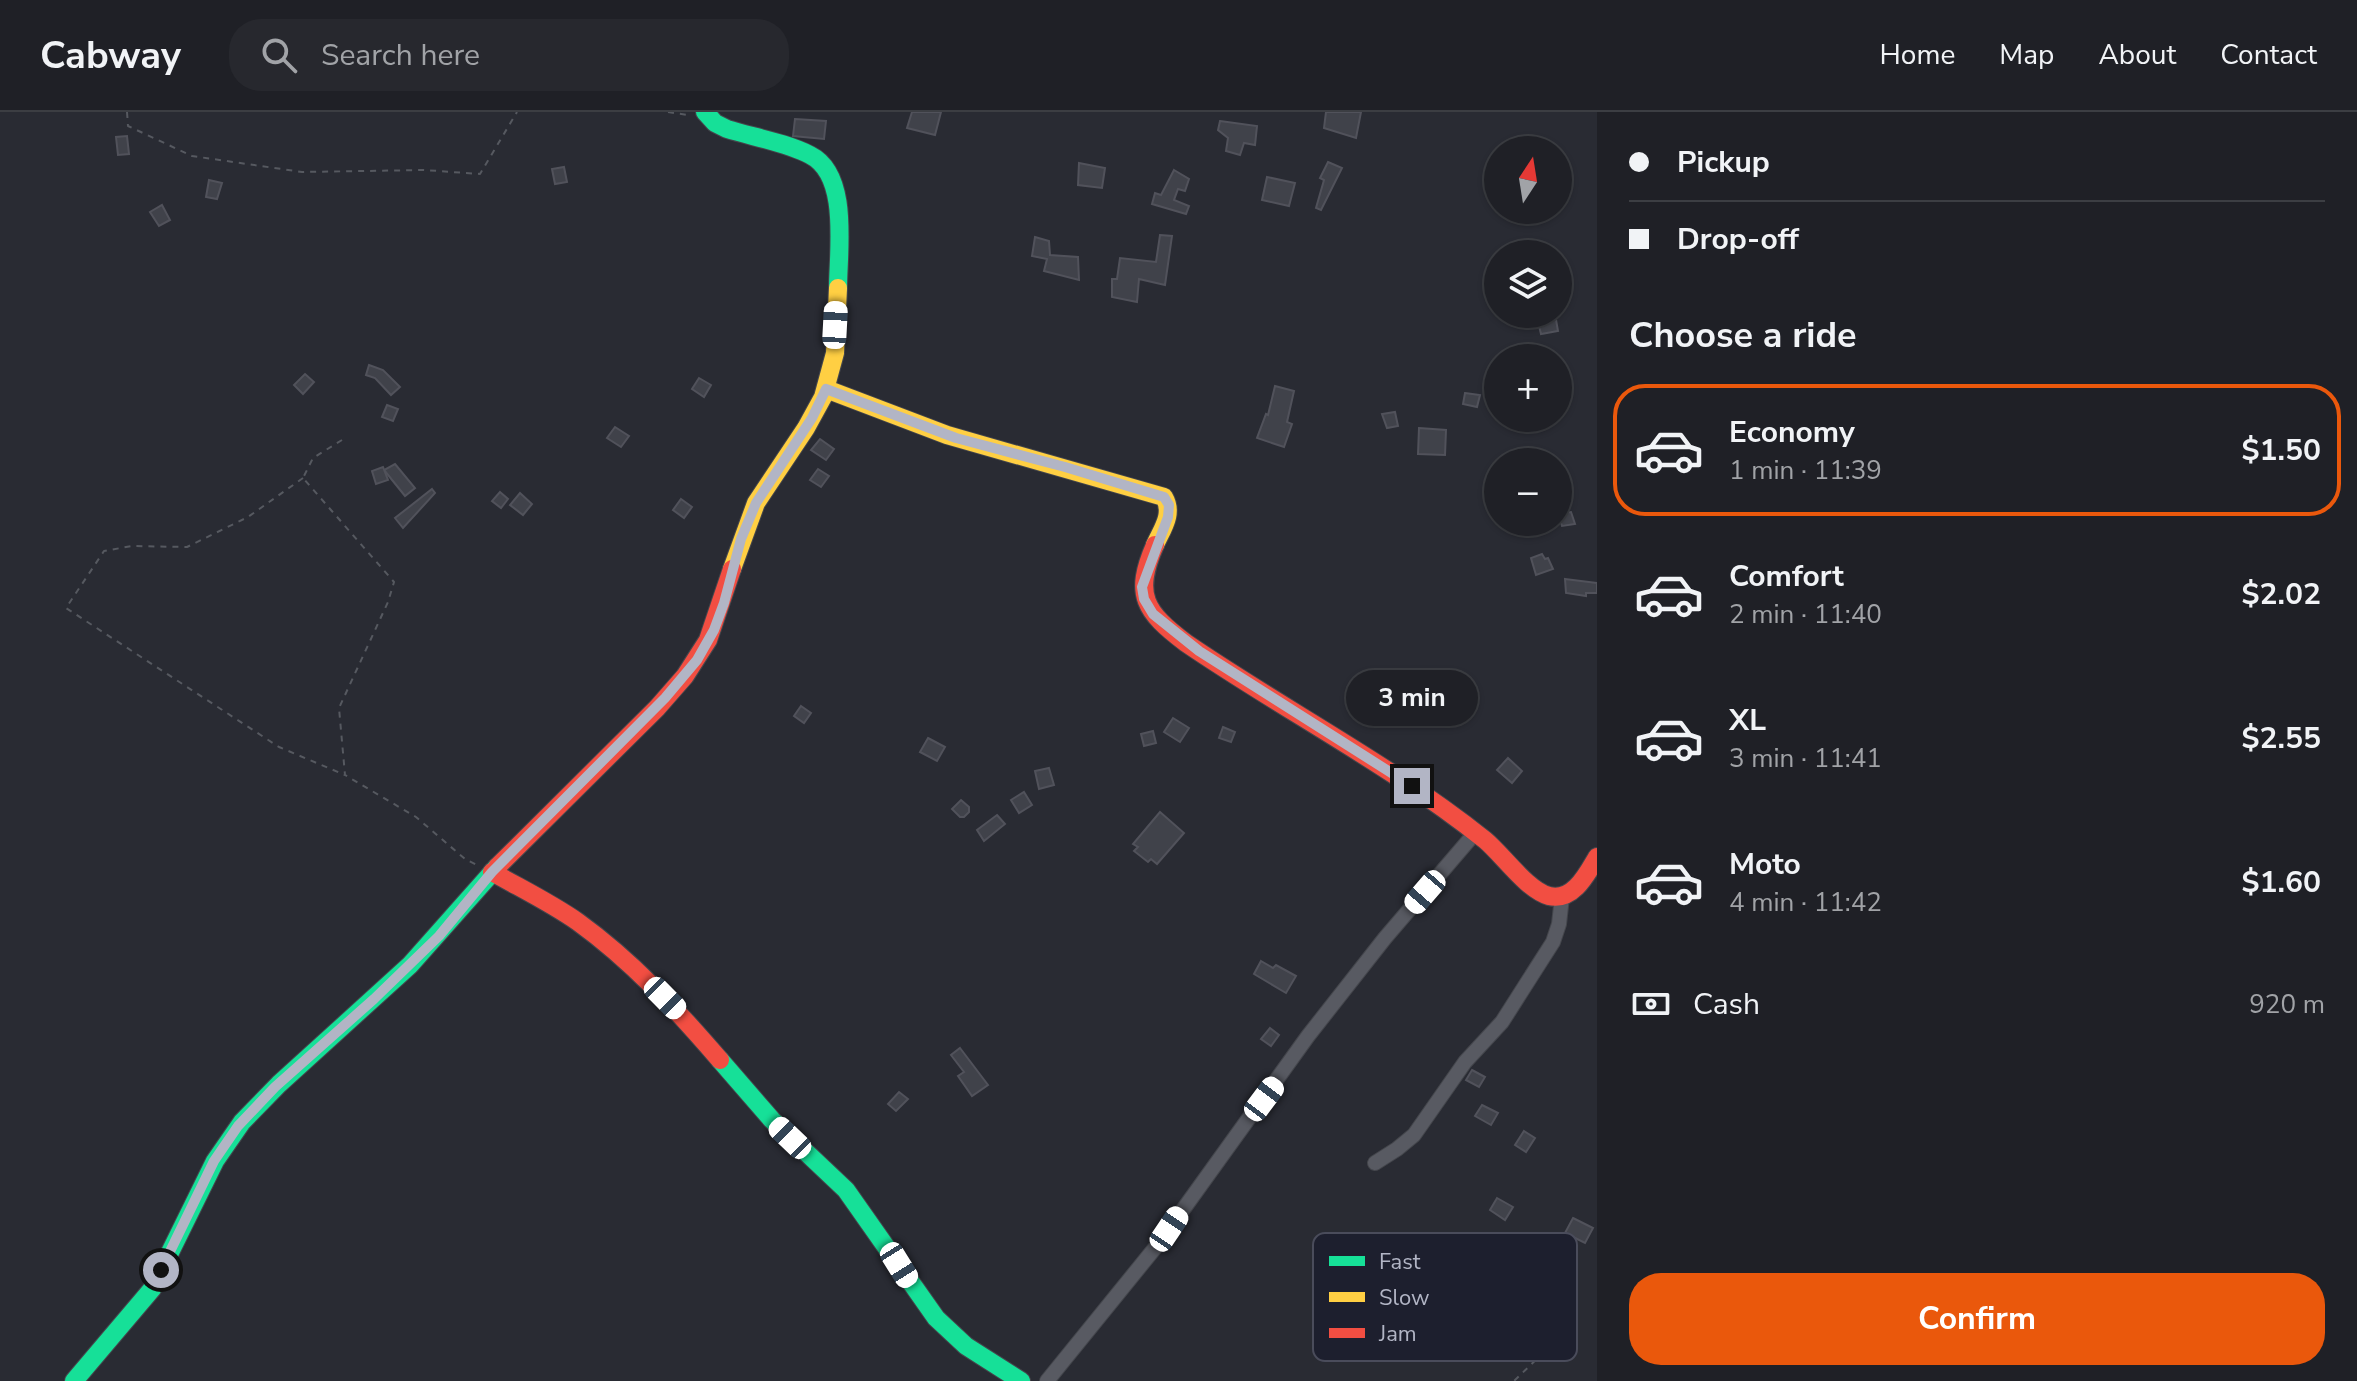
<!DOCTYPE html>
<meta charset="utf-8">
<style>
:root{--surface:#1f2026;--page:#27282e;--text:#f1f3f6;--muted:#a1a3a7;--line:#3c3e43;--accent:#ea580c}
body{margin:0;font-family:"Nunito Sans",sans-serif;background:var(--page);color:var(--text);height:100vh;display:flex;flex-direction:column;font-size:30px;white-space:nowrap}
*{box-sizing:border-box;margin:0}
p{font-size:26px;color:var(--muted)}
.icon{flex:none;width:44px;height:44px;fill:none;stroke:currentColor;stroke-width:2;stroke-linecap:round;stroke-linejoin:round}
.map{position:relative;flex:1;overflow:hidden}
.panel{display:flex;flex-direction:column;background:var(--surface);width:760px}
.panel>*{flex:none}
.guide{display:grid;align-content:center;height:176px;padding:0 32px;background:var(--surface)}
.needle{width:52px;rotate:12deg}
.buttons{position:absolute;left:1484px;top:24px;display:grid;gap:16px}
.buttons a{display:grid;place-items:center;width:88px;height:88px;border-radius:50%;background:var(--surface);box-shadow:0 2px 6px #0004,0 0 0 2px var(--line);font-size:40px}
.end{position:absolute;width:36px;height:36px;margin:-18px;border:10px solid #b2b5c5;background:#111;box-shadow:0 0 0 4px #111}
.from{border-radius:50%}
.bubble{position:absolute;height:56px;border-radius:28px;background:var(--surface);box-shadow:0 2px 6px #0004,0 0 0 2px var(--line);font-size:26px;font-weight:700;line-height:56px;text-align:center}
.car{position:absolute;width:24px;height:48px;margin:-24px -12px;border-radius:10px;box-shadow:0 0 6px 2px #0007;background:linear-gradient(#fff 24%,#345 0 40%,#fff 0 76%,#345 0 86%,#fff 0)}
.guide b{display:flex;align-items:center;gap:28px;height:76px;font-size:30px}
.guide b+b{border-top:2px solid var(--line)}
.guide i{width:20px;height:20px;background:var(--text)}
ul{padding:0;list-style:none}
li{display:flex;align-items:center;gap:24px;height:132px;margin:0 16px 12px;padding:0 16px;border:4px solid transparent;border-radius:32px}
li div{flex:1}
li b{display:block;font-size:30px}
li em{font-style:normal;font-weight:700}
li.active{border-color:var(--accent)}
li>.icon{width:72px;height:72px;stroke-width:1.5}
h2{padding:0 32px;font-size:36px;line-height:96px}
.pay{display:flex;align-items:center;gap:20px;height:88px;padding:0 32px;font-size:30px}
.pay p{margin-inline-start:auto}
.action{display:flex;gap:16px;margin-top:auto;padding:16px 32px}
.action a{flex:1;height:92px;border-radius:32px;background:var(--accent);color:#fff;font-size:32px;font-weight:700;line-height:92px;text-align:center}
header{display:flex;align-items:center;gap:48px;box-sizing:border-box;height:112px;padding:0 40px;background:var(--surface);border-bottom:2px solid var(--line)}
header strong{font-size:38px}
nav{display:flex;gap:44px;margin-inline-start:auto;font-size:28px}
.search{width:560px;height:72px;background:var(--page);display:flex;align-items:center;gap:20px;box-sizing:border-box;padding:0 28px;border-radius:32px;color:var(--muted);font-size:30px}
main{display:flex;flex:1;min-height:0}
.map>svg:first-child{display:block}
.building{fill:#40424a;stroke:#51525b;stroke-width:2}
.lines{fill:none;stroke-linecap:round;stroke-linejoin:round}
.street-casing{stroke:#44464c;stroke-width:16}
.fast-casing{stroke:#44464c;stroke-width:20}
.slow-casing{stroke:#44464c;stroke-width:20}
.jam-casing{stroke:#44464c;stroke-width:20}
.path{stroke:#565960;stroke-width:2;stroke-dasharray:6 6;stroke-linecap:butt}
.street{stroke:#585a62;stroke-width:14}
.fast{stroke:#16e098;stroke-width:18}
.slow{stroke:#ffcf43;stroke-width:18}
.jam{stroke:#f24e42;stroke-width:18}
.route{stroke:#b2b5c5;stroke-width:10}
.key{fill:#1d1f2e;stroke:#4a4c5b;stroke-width:2}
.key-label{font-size:22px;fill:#b2b5c5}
</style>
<header>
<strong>Cabway</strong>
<div class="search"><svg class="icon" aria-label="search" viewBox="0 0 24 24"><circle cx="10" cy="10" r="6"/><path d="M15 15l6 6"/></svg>Search here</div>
<nav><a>Home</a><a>Map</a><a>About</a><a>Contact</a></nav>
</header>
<main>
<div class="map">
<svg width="1597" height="1269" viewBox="0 0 1597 1269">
<rect width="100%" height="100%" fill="#292b33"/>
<!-- building -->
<g class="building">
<polygon points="912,0 941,0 935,23 907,16"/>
<polygon points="1326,0 1361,0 1356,26 1324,16"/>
<polygon points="795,7 826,9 824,27 793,24"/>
<polygon points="1220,9 1257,14 1255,33 1244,31 1240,43 1226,39 1228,26 1218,18"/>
<polygon points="127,24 129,42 118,43 116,25"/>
<polygon points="1328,50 1342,56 1321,98 1316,96 1324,68 1320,66"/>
<polygon points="1079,51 1105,56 1102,76 1078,73"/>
<polygon points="564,55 567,70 555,72 552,57"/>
<polygon points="1174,58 1189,67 1185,79 1178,77 1174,88 1189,94 1186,102 1152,92 1155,81 1161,83"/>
<polygon points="1267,65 1295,71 1289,94 1262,88"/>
<polygon points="209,68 222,71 217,87 206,85"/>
<polygon points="162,93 170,108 159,114 150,100"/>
<polygon points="1160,123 1172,124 1165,173 1139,167 1137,190 1112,185 1112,167 1117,167 1120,146 1156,150"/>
<polygon points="1035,125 1049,129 1050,143 1078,145 1079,168 1044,159 1047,147 1032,144"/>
<polygon points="1536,202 1555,202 1558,219 1541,222"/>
<polygon points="369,253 383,258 400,275 391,283 375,266 366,263"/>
<polygon points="305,262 314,270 303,282 294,273"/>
<polygon points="699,266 711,273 704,285 692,277"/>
<polygon points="1275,274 1294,279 1287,310 1292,312 1284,335 1257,326 1266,302 1268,303"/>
<polygon points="1465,281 1480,283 1477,295 1463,292"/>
<polygon points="387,293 398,297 393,309 382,305"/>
<polygon points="1395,300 1398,314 1387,316 1382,302"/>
<polygon points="615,315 629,324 621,335 607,326"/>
<polygon points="1419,316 1446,318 1445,343 1418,342"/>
<polygon points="820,327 834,337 826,348 811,338"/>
<polygon points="395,352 415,376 405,384 384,358"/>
<polygon points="383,355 388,368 376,372 372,359"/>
<polygon points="818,357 829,364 821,375 810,368"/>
<polygon points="432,377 435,381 403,416 395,406"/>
<polygon points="500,380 508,387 501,396 492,389"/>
<polygon points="520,381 532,392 523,403 510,393"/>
<polygon points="681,387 692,395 684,406 673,398"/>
<polygon points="1571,400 1575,412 1562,414 1558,401"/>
<polygon points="1542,442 1545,447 1548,446 1553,457 1536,463 1531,446"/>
<polygon points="1565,467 1597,471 1597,481 1586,481 1586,484 1566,481"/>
<polygon points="801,594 811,601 804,611 794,604"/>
<polygon points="1173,606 1189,616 1180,630 1164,620"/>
<polygon points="1223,615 1235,620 1231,630 1219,626"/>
<polygon points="1153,619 1156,631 1144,634 1141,622"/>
<polygon points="928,626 945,635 937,649 920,640"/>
<polygon points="1508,646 1522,659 1512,671 1497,658"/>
<polygon points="1049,656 1054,673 1039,677 1035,659"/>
<polygon points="1024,680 1032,693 1019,701 1011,688"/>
<polygon points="961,688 969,695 969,700 964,705 960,705 952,697"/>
<polygon points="1160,700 1184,721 1157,752 1151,747 1148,750 1134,739 1138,735 1133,732"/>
<polygon points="997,703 1005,712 984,729 977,718"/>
<polygon points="1261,849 1273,856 1276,853 1296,864 1286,881 1254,862"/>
<polygon points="1270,916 1279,923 1271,934 1261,927"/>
<polygon points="960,936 988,973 972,984 958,964 964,960 951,943"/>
<polygon points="1472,958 1485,965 1479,975 1466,968"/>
<polygon points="899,980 908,987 896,999 888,992"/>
<polygon points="1482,993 1498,1001 1491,1013 1475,1004"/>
<polygon points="1524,1019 1535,1026 1526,1040 1515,1033"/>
<polygon points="1497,1086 1513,1095 1505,1108 1490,1098"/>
<polygon points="1573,1106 1593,1116 1585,1131 1565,1121"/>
</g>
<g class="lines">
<!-- street casing -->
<g class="street-casing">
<g id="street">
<polyline points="1375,1051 1397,1037 1414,1023 1465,950 1502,910 1553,830 1559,812 1562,785"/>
<polyline points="1047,1269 1159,1131 1308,924 1385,826 1475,721"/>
</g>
</g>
<!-- fast casing -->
<g class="fast-casing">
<g id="fast">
<path d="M705 0 715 11 727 17C753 25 787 31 810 43 850 63 838 139 838 176"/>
<polyline points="720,948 772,1008 846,1078 936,1206 966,1234 1021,1269"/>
<polyline points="74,1269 152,1177 215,1049 242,1010 279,972 410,853 497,755"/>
</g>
</g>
<!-- slow casing -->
<g class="slow-casing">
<g id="slow">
<path d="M826 277 947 323 1164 385C1174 402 1162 417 1155 433"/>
<polyline points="732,457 756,391 806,316 823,285 835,241 838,176"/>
</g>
</g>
<!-- jam casing -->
<g class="jam-casing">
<g id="jam">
<path d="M1155 433C1133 483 1145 500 1186 531 1284 598 1391 653 1485 728 1503 743 1527 778 1549 784 1573 790 1587 762 1597 745"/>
<polyline points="497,755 657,596 685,564 708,528 732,457"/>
<path d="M492 760C520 776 551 791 578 810 632 849 676 897 720 948"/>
</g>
</g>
<!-- path -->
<g class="path">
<polyline points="127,0 128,14 192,44 302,60 424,58 480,62 517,0"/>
<polyline points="668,0 688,3"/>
<polyline points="342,328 313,346 303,366 394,470 388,490 339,596 345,663 416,705 465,747 477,753"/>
<polyline points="303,366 248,405 187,435 132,434 104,439 66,496 279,635 345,663"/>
<polyline points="1472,1154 1487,1170 1522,1184 1528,1196 1530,1205 1543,1225 1543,1241 1514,1269"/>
</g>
<!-- street -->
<use href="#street" class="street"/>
<!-- fast -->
<use href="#fast" class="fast"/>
<!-- slow -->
<use href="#slow" class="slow"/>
<!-- jam -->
<use href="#jam" class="jam"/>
</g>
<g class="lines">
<!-- route -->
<polyline class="route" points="161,1158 214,1049 238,1014 275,975 374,887 439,824 492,760 665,586 697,548 714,518 724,491 741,427 756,391 812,306 826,277 956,326 1065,355 1164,385 1169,393 1168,405 1142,475 1144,487 1153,502 1199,539 1412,674"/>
</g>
<!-- legend -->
<rect x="1313" y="1121" width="264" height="128" rx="12" class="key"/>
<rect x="1329" y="1144" width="36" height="10" fill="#16e098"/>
<rect x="1329" y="1180" width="36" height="10" fill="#ffcf43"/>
<rect x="1329" y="1216" width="36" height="10" fill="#f24e42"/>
<g class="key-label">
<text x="1379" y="1157">Fast</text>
<text x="1379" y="1193">Slow</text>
<text x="1379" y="1229">Jam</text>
</g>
</svg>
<div class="buttons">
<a><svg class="needle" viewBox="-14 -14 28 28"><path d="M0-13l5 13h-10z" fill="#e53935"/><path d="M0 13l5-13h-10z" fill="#a1a3a7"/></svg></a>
<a><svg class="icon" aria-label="layers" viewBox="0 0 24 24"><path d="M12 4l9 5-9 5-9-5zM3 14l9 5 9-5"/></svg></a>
<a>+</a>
<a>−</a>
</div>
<i class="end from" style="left:161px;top:1158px"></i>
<i class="end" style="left:1412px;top:674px"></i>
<div class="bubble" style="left:1346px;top:558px;width:132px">3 min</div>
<i class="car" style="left:835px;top:213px;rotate:3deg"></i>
<i class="car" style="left:1425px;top:780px;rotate:221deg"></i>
<i class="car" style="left:665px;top:886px;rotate:135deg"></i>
<i class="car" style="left:1264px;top:987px;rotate:37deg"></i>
<i class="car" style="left:790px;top:1026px;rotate:314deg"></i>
<i class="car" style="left:1169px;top:1117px;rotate:34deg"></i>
<i class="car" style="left:899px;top:1153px;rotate:148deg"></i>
</div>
<section class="panel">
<div class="guide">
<b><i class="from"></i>Pickup</b>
<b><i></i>Drop-off</b>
</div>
<h2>Choose a ride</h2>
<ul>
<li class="active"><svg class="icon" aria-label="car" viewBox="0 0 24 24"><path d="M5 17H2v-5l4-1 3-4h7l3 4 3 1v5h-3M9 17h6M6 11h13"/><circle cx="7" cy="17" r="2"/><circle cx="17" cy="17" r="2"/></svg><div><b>Economy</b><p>1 min · 11:39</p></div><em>$1.50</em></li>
<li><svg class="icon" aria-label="car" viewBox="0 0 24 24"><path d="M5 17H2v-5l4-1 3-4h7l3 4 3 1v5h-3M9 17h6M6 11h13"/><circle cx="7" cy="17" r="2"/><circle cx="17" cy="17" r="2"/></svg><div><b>Comfort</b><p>2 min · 11:40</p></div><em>$2.02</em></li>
<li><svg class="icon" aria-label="car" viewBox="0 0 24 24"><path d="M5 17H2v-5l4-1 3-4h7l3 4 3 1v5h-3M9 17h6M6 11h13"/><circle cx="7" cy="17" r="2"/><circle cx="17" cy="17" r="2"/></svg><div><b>XL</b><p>3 min · 11:41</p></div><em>$2.55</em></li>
<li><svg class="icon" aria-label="car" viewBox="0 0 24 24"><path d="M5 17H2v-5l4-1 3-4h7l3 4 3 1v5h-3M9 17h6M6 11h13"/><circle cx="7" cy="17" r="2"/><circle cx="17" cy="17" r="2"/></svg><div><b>Moto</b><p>4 min · 11:42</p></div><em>$1.60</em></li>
</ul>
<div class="pay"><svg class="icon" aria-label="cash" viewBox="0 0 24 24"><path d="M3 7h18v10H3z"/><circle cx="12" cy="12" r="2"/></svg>Cash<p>920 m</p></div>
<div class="action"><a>Confirm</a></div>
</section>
</main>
